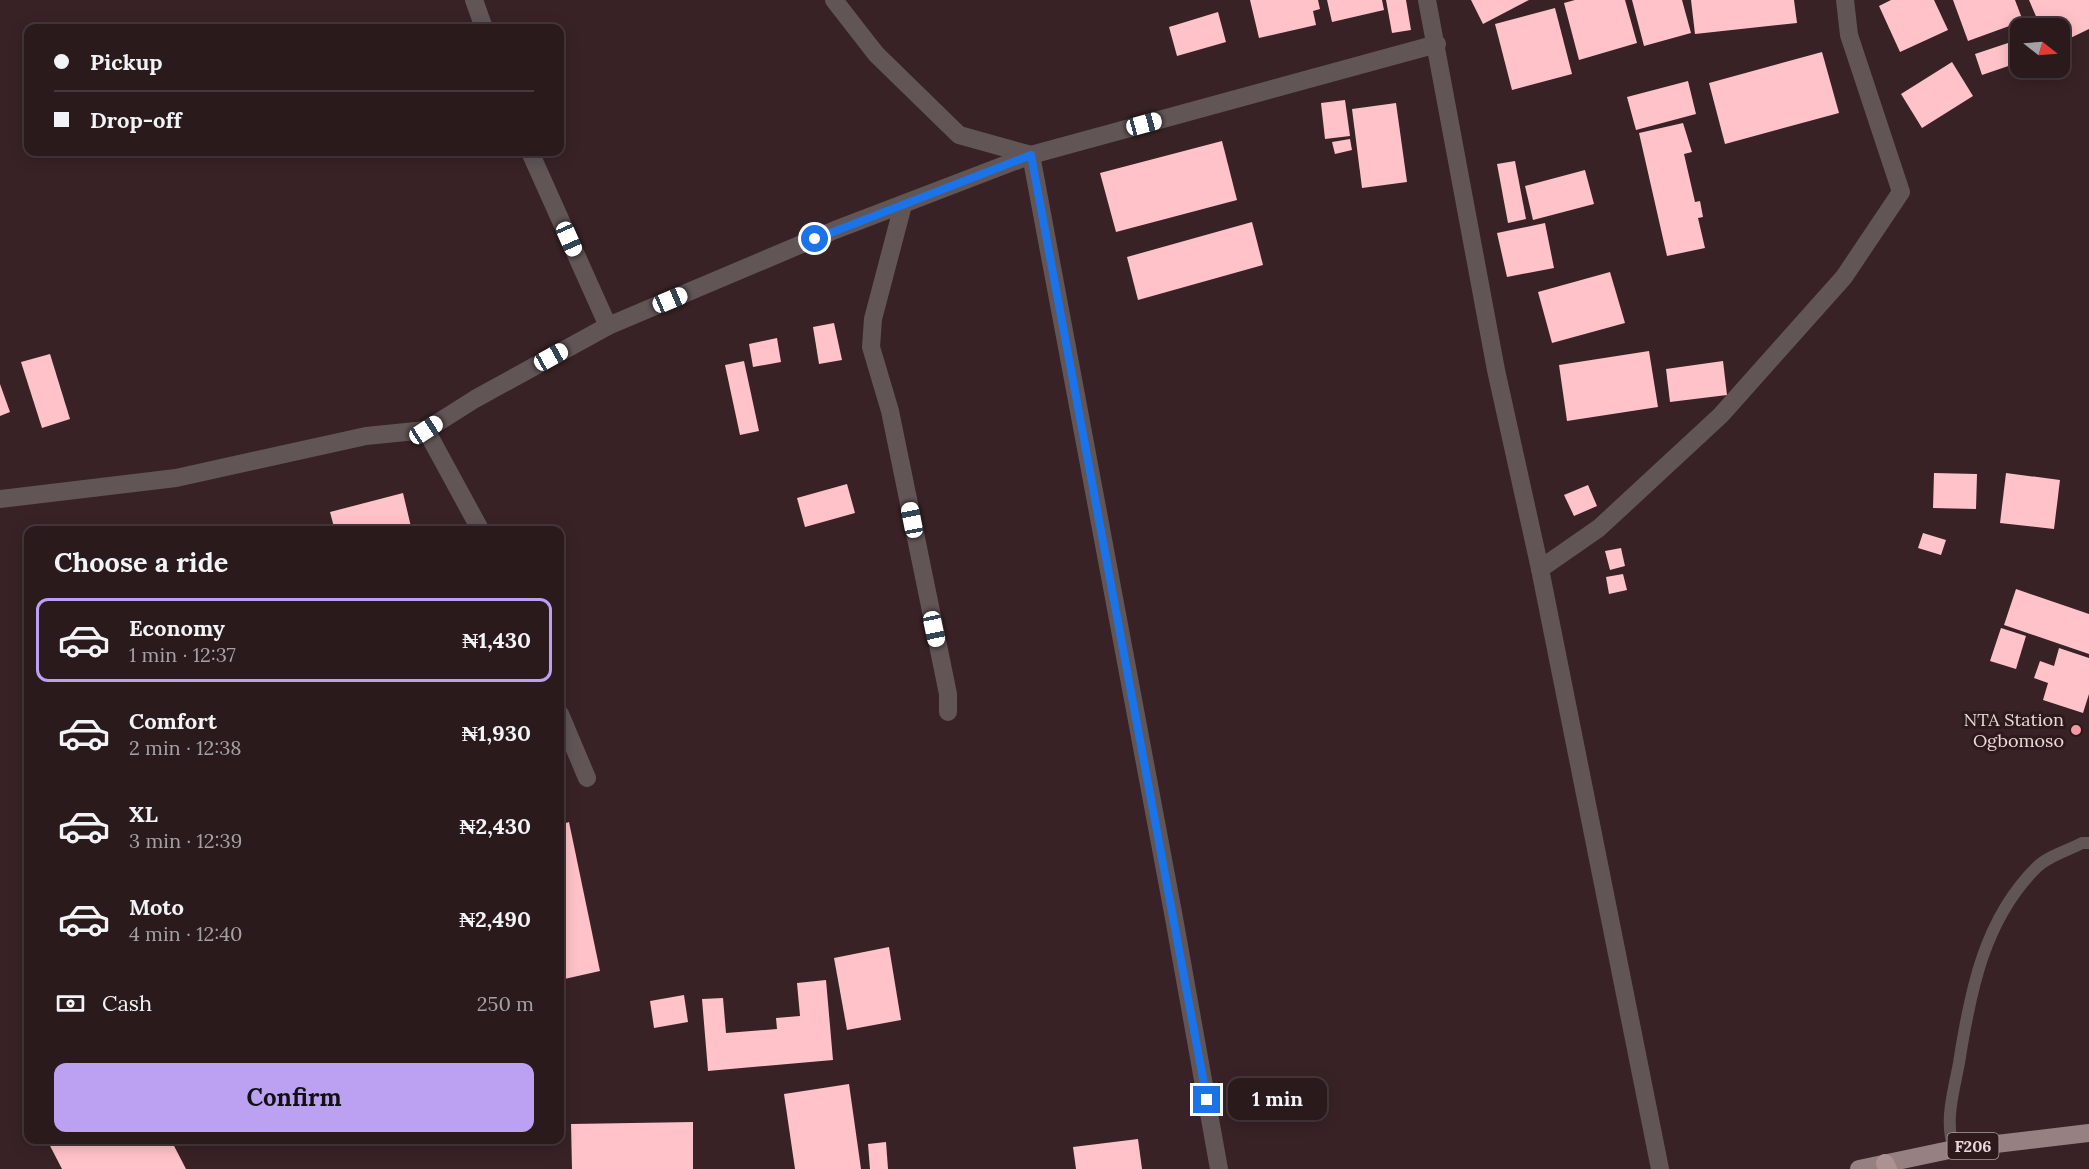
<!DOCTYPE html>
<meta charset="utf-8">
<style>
:root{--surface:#2a1a1c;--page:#322325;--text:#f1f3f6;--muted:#a5a1a3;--line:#46383b;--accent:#bca0f2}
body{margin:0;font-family:Lora,serif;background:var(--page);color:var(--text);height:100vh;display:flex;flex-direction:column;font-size:22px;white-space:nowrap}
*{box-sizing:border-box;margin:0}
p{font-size:20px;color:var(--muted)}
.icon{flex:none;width:33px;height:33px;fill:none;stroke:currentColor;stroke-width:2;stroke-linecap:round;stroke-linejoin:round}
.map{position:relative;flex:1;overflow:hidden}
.side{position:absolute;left:24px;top:526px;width:540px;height:618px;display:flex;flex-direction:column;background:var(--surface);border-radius:12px;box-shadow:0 3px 15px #0003,0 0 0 2px var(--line)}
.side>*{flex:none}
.top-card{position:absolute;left:24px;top:24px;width:540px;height:132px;border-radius:12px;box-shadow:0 3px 15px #0003,0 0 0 2px var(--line);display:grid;align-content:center;height:132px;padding:0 30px;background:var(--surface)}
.needle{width:39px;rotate:107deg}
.controls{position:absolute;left:2010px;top:18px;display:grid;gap:12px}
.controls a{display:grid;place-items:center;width:60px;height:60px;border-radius:12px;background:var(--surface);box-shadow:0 3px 15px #0003,0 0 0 2px var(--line);font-size:30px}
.end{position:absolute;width:27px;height:27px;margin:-14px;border:8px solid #1a73e8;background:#fff;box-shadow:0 0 0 3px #fff}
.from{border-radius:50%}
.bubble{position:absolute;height:42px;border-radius:12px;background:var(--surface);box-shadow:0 3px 15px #0003,0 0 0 2px var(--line);font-size:20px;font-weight:700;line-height:42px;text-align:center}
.car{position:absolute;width:18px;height:36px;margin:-18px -9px;border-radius:8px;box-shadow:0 0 4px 2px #0007;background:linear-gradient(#fff 24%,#345 0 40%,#fff 0 76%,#345 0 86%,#fff 0)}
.top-card b{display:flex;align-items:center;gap:21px;height:57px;font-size:22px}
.top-card b+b{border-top:2px solid var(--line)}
.top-card i{width:15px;height:15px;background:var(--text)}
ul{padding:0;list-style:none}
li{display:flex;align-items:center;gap:18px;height:84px;margin:0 12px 9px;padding:0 18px;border:3px solid transparent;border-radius:12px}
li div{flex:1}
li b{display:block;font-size:22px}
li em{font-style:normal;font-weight:700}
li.on{border-color:var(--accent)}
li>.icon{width:54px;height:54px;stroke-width:1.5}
h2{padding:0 30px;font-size:27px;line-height:72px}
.pay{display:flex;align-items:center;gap:15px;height:66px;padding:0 30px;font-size:22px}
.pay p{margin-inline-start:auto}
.primary-button{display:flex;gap:12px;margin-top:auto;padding:12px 30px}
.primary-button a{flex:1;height:69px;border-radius:12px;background:var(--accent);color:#111;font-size:24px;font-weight:700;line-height:69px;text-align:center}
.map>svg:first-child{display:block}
.building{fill:#ffc2c8}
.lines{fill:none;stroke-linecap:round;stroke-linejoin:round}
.lane{stroke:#615556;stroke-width:12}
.street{stroke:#615556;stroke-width:18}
.primary{stroke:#978082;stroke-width:18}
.highway{stroke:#ad9193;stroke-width:18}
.route{stroke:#1a73e8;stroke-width:8}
.poi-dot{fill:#f49aa5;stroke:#2e191b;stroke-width:2}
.labels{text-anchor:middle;stroke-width:6;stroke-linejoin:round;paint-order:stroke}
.shield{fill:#2e191b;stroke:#b09fa1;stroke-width:1.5}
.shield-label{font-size:16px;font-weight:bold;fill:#e8d9da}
.poi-label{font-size:18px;fill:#e8d9da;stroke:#2e191b;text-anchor:end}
</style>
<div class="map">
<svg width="2089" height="1169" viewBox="0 0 2089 1169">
<rect width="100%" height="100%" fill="#382225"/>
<!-- building -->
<g class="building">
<polygon points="1250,0 1318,0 1320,9 1313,11 1316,25 1259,38"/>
<polygon points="1327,0 1382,0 1384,10 1332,22"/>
<polygon points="1386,0 1406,0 1411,30 1392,33"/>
<polygon points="1471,0 1529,0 1483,24"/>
<polygon points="1575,0 1625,0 1637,43 1579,60 1564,3"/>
<polygon points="1632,0 1682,0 1691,33 1644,46"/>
<polygon points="1691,0 1794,0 1797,23 1695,34"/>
<polygon points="1891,0 1934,0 1948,30 1900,52 1879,6"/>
<polygon points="1953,0 2015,0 2023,21 1968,41"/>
<polygon points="2029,0 2089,0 2089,29 2060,43 2060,28 2041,28"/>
<polygon points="1555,8 1572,74 1512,90 1495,24"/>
<polygon points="1218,12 1226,42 1177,56 1169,27"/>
<polygon points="2020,39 2020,62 1982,75 1975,54"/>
<polygon points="1822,52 1839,113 1725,144 1709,83"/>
<polygon points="1952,62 1973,96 1922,128 1901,94"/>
<polygon points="1688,81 1696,114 1636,130 1627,97"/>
<polygon points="1345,100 1350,136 1325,139 1321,103"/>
<polygon points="1396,103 1407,182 1362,188 1352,109"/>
<polygon points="1683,123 1692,152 1684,154 1695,202 1700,201 1703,217 1698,218 1705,248 1667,256 1639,133"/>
<polygon points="1350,139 1352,150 1335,154 1332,142"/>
<polygon points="1222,141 1237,200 1116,232 1100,173"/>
<polygon points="1515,161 1526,219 1508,223 1497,164"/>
<polygon points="1585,170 1594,204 1533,220 1525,186"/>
<polygon points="1252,222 1263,265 1138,300 1127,257"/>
<polygon points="1545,223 1554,268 1507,277 1497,233"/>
<polygon points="1610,272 1625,323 1552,343 1538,292"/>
<polygon points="834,323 842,360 819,364 813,327"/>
<polygon points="777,338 781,362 753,367 749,344"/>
<polygon points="1649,351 1658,407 1567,421 1559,365"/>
<polygon points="50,354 70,419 42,428 21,362"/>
<polygon points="744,361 759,431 740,435 725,365"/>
<polygon points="1723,361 1727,395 1670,402 1666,369"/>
<polygon points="0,384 10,412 0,416"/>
<polygon points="1934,473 1977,474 1976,509 1933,508"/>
<polygon points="2006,473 2060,480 2054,529 2000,523"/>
<polygon points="847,484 855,513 805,527 797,498"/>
<polygon points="1588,485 1597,506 1574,516 1564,495"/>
<polygon points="403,493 412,531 335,531 330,512"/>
<polygon points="1923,533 1946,540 1941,555 1918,548"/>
<polygon points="1621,548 1625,566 1610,570 1605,551"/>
<polygon points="1623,574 1627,590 1609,594 1606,577"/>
<polygon points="2016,589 2089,614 2089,654 2004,625"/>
<polygon points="2001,628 2026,636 2016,669 1990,661"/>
<polygon points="2059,648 2089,658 2089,694 2083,713 2043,700 2048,683 2034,678 2040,661 2054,666"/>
<polygon points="569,822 600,971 560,980 560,825"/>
<polygon points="889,947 901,1020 847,1030 834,958"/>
<polygon points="826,980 833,1060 708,1071 702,999 723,998 726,1033 777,1029 776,1018 800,1016 797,983"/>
<polygon points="684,995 688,1022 654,1028 650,1001"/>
<polygon points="849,1084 861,1169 795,1169 784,1094"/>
<polygon points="693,1122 693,1169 572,1169 571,1124"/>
<polygon points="1138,1139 1142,1169 1076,1169 1073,1147"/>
<polygon points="47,1140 171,1140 186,1169 62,1169"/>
<polygon points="886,1142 888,1169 870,1169 868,1144"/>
</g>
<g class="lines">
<!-- lane -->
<path class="lane" d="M1954 1149C1944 1121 1954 1090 1959 1063 1970 992 1984 919 2037 867 2048 856 2069 850 2082 843H2089"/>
<!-- street -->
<g class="street">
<polyline points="474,0 484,28"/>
<polyline points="834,0 876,54 959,135 1031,155 1174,918 1219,1169"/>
<polyline points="1427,0 1496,370 1540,569 1660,1169"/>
<polyline points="530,152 608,326"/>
<polyline points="903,205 873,319 871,347 890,411 948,694 948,712"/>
<polyline points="426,430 481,531"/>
<polyline points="0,499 176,478 366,436 426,430 475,399 608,326 835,230 1031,155 1437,44"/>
<polyline points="1540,569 1599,528 1721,415 1844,277 1901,192 1849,35 1845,0"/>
<polyline points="560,714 587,778"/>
</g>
<!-- primary -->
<polyline class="primary" points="1859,1169 1954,1149 2089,1133"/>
<!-- highway -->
<polyline class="highway" points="1885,1163 1888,1169"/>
</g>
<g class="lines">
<!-- route -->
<polyline class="route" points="815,239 1031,155 1207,1100"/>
</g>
<!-- markers -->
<circle class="poi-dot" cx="2076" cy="730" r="6"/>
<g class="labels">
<!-- shield labels -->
<rect class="shield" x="1947.5" y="1133" width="51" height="26" rx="4.5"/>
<g class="shield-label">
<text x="1973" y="1152">F206</text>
</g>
<!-- poi labels -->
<g class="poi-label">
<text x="2064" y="726">NTA Station<tspan x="2064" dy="21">Ogbomoso</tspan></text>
</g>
</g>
</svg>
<div class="controls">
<a><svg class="needle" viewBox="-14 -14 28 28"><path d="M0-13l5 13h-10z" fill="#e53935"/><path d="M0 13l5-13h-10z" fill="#a5a1a3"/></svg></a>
</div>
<i class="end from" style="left:815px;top:239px"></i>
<i class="end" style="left:1207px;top:1100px"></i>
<div class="bubble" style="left:1228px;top:1078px;width:99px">1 min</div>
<i class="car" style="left:1144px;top:124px;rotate:75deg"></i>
<i class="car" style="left:569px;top:239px;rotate:156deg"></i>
<i class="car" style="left:670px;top:300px;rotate:67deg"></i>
<i class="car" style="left:551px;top:357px;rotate:61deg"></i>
<i class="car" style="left:426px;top:430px;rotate:57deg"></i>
<i class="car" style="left:912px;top:520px;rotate:349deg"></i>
<i class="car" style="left:934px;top:629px;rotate:168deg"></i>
<div class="top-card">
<b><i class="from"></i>Pickup</b>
<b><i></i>Drop-off</b>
</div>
<section class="side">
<h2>Choose a ride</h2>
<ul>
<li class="on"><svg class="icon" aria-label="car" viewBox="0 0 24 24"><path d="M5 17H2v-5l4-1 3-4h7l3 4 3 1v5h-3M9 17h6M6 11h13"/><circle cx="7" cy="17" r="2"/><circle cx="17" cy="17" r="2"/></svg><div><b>Economy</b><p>1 min · 12:37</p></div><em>₦1,430</em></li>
<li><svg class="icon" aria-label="car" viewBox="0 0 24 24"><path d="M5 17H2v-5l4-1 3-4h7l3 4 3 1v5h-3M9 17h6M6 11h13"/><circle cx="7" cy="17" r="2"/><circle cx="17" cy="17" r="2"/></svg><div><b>Comfort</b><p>2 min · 12:38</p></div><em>₦1,930</em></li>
<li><svg class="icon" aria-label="car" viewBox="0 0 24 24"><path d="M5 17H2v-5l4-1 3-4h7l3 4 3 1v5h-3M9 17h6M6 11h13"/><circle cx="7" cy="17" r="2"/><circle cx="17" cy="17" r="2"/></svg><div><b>XL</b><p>3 min · 12:39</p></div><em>₦2,430</em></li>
<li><svg class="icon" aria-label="car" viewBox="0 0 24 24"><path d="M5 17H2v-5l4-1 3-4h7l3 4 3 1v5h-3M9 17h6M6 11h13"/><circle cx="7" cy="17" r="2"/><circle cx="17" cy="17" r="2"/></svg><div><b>Moto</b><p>4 min · 12:40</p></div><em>₦2,490</em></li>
</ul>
<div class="pay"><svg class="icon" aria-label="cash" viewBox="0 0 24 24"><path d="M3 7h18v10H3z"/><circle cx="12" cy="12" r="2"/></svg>Cash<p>250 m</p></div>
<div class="primary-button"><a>Confirm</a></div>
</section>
</div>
